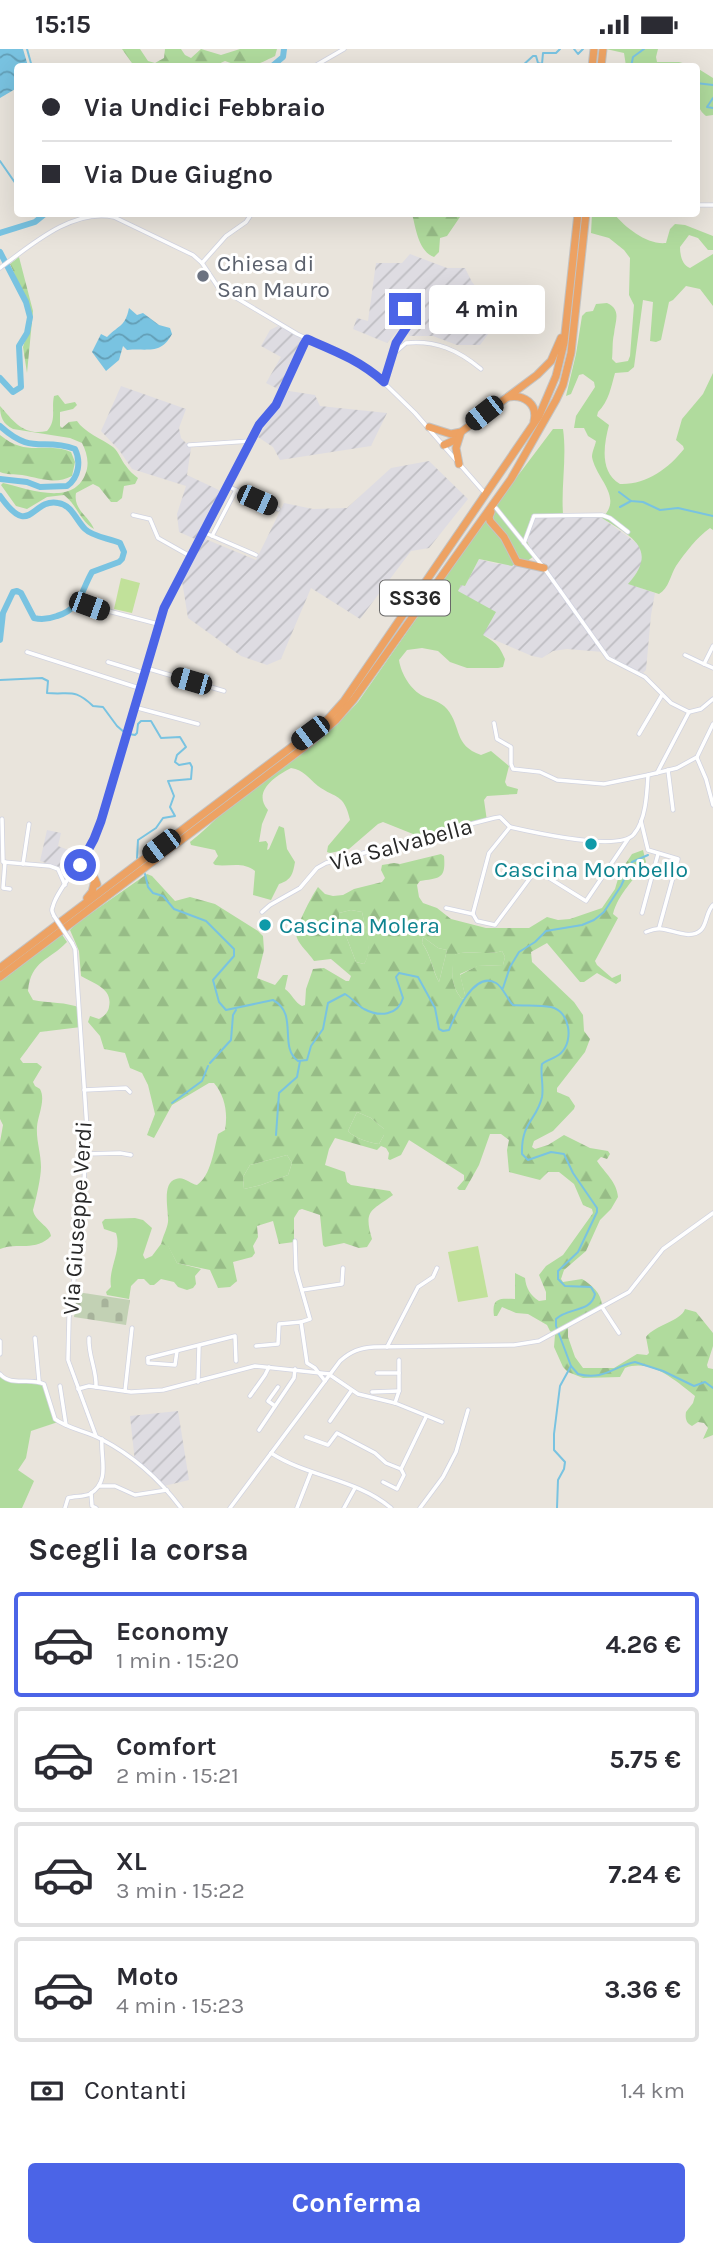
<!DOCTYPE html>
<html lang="it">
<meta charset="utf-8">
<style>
:root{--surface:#fff;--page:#f7f7f7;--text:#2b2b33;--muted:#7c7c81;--line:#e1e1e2;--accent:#4b64e7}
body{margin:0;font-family:Karla,sans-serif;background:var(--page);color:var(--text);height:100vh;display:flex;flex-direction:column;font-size:26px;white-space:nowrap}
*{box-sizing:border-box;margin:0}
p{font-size:23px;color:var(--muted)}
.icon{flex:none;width:38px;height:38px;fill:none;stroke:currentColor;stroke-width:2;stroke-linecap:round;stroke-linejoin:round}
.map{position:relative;height:1459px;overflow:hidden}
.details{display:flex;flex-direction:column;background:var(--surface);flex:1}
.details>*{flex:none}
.guide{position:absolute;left:14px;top:14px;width:686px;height:154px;border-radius:7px;box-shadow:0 7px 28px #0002;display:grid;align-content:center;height:154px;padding:0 28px;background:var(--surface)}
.end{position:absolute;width:32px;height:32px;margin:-16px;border:9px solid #4b64e7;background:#fff;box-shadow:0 0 0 4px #fff}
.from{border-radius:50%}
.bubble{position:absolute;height:49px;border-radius:7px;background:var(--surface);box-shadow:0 7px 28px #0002;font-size:23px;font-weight:700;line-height:49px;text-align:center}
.car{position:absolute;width:21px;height:42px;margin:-21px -10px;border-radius:9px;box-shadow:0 0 5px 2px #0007;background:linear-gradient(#222 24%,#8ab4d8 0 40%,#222 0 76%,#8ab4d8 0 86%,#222 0)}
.guide b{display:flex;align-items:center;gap:24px;height:66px;font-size:26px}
.guide b+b{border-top:2px solid var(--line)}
.guide i{width:18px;height:18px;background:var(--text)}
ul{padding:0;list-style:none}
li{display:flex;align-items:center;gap:21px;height:105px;margin:0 14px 10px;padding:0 14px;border:4px solid var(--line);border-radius:7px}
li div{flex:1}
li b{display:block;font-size:26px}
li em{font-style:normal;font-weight:700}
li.current{border-color:var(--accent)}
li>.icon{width:63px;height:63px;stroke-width:1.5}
h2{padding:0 28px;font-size:32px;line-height:84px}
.pay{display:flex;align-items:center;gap:18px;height:77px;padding:0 28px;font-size:26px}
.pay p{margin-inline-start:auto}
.button{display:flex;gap:14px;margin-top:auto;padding:14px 28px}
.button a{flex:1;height:80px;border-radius:7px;background:var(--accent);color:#fff;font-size:28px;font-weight:700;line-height:80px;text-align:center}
.status{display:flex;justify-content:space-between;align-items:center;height:49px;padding:0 35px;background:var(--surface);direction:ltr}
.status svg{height:19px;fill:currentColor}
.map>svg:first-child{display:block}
.industrial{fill:url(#industrial-furrows)}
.grass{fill:#b0db9d}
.forest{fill:url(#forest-firs);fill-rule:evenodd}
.cemetery{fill:url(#cemetery-stones)}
.pitch{fill:#c1e19a}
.water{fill:url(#water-waves)}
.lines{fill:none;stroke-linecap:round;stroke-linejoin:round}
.stream{stroke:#79c3e1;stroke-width:2}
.river{stroke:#79c3e1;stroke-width:6}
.minor-casing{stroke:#d1d3e0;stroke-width:5}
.highway-casing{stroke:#c3c3c3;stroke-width:9}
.minor{stroke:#fff;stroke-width:3.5}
.highway{stroke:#eda263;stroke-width:7}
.minor-bridge-casing{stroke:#d1d3e0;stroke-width:5;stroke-linecap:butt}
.minor-bridge{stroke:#fff;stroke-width:3.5}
.route{stroke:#4b64e7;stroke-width:9}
.worship-dot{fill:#6b7280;stroke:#fff;stroke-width:2.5}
.culture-dot{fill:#0f9aa8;stroke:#fff;stroke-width:2.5}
.labels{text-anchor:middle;stroke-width:6;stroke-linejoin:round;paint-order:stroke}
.shield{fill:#fff;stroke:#686868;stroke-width:2}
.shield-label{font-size:21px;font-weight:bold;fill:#282828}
.worship-label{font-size:23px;fill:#5b616d;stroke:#fff;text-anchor:start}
.street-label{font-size:23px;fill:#282828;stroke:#fff}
.culture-label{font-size:23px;fill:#0d838f;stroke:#fff}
</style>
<div class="status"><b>15:15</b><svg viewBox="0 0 49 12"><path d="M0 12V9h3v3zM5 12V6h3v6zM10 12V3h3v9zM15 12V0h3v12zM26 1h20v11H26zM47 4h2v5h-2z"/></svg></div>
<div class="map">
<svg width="713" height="1459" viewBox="0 0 713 1459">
<defs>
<pattern id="industrial-furrows" width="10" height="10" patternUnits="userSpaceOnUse" patternTransform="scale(1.75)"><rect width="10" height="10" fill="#dedce2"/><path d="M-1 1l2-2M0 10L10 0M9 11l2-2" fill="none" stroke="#bebdc2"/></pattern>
<pattern id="forest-firs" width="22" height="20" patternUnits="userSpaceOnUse" patternTransform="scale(1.75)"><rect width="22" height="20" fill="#b0db9d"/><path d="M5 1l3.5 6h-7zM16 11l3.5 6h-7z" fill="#97bc87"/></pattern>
<pattern id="cemetery-stones" width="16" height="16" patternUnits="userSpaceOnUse" patternTransform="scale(1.75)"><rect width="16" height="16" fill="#c2d1b4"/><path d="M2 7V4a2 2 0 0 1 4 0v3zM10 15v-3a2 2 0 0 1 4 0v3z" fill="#a7b39b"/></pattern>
<pattern id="water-waves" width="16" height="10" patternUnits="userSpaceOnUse" patternTransform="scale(1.75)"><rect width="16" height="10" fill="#79c3e1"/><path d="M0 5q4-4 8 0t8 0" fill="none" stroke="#639eb6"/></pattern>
</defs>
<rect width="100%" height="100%" fill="#e9e4dc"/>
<!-- industrial -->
<g class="industrial">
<polygon points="410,205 447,219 465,219 472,233 501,268 480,296 457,296 433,287 410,287 401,278 387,294 353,280 357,269 368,272 376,214 402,214"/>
<polygon points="278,277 306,290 278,340 266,334 281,308 261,297 270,281"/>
<polygon points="121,337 186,360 179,379 181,389 191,399 187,426 221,442 195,490 179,483 177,465 186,437 132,420 119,401 101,382"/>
<polygon points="289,342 315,346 320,357 387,364 371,397 280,411 273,398 258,388"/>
<polygon points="429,412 468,450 429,499 411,502 360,570 311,539 281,610 267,616 241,607 188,569 182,532 203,489 256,511 284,454 313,460 347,459 391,419"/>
<polygon points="532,465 574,465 602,469 638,495 643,506 642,516 629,535 655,544 651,566 646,621 643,624 632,619 603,603 567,600 553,602 542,609 532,607 483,586 458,542 461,536 465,537 479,510 497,515 517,513 542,518 534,507 525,488"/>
<polygon points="47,781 61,784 58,797 71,802 63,820 40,812"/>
<polygon points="178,1362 189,1431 164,1437 135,1413 130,1367"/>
</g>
<!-- grass -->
<g class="grass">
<polygon points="606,0 658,0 656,8 657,13 679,13 693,17 626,17 624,4"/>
<path d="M697 19 713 29V66L706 67C692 56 696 35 697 19Z"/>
<path d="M592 165H614C626 179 647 196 666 194L670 180 675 175 685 176 713 187V201H708L698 189 689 186 680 198C680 206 682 216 690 219L713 205V257L700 240 686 237 673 251 669 253 661 291 656 293 650 292 653 253 643 251 634 318 628 323 615 324C611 338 609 352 598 363L597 367 609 376C604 395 599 423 620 435 646 436 668 420 684 400L683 397 676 391 682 370 703 345 713 324V481L710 479C697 488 685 504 676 517 670 527 669 539 659 545L628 535C659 500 632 488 602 469 624 448 596 430 592 408 592 403 595 397 596 392L588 387 584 379H574L576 367 595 338 594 333 583 325 579 326 571 345 566 347 576 305 582 267 586 263 593 262 596 255 607 254C622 261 615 272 614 285 612 293 613 302 612 310L616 314 628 312 630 307 634 256 629 246 630 209 624 201 609 189 591 184Z"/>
<path d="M553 380H563C567 408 561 437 563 465H532L525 488 534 507 526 513H517L512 517 479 510 465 537 461 536 458 542 496 563 483 586C496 594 499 596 505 610L503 618 498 619H467L450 613 438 602 422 599 407 601 399 611C401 625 411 641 423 647 432 651 440 652 447 660 462 678 453 696 481 706L491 702 509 717 505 733 507 737 518 740 517 745 487 747 484 751 487 772 451 780 428 791 383 773 378 775 349 800 330 804 327 803 328 797 350 771C344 744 336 750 318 737 308 729 304 721 291 719 275 727 252 743 268 761L262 775 259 793 266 792 268 795 267 801 269 800 279 777 284 779 287 800 295 813C293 824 292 831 279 835L271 851 253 846 255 822C243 812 229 818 215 816L213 814 218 807 215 801 191 796 190 793C203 783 214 771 227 760 270 724 320 696 358 653L498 453Z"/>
<path d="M351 861 362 863C365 879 374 901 364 915L356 913 339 869V864Z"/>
<path d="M423 888 438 899 447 901 439 933C432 920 431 906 422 894Z"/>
<path d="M502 902 505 908 503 916 478 917 460 925 466 950 461 949C451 937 451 921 454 906 465 900 487 907 502 902Z"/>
<path d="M357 1063 371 1069 384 1080V1086L379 1095C370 1094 354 1089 348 1082Z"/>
<polygon points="287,1106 292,1114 288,1126 261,1136 244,1140 243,1128 250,1116"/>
<path d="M135 1169 143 1171 152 1179 143 1206 145 1210 152 1207 161 1195 168 1196 177 1214 201 1220 195 1227 196 1235 193 1239 187 1241 178 1238 174 1233 161 1230 154 1236H150L144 1230H138L131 1237 129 1250 107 1246 106 1243 111 1238C108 1219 122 1202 116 1184L104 1180 102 1173 105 1170Z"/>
<polygon points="0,1325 4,1329 41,1333 51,1362 58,1373 31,1382 26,1409 18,1421 34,1432 22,1459 0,1459"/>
</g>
<!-- forest -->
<g class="forest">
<path d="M122 0H140L148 12 155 14 164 9 165 0H181L185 6 191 9 201 0 221 6 240 0H277L275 7C253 18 248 20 225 12L214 17H134Z"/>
<path d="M412 165V164L462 165 447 187 440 189 439 203 434 208C418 202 416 179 412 165Z"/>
<polygon points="19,208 33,262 27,324 23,298 31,272 31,263 10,215"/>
<path d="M58 346 65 355 75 353 77 356 73 360 60 363V377L62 379 69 373 77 372C84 383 102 390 113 398 119 403 121 411 126 417 129 422 134 426 138 429L135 435 124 437 122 449 117 453H111L99 438 93 435 76 444C73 461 89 467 94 480 80 472 77 456 64 446L47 448 27 460 16 457 1 436 3 434C26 439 72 458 85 426 90 415 87 404 82 394L70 389 13 380C3 375 0 368 0 357 14 373 24 387 47 382 57 371 51 360 54 347Z"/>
<path d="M0 386C28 409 44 392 71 403L75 413 72 427C55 436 40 429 22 426 14 425 7 426 0 423Z"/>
<path d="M643 801 646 813C635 830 618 845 613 865L618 869 595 912 597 916 612 929 621 925V932L616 935 597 924 584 933H580L547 894 531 903 532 913 574 953 583 966 584 982 590 990 585 1003 557 1039V1043L569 1048 575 1057 574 1060 553 1082 534 1092 532 1098 535 1100 548 1096 564 1086 590 1099 608 1102 610 1105 607 1110 601 1108 597 1112C605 1124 617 1133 618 1148L611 1160 600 1171 586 1202 564 1221 561 1230 563 1233 582 1230C592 1236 601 1244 602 1256L568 1278V1288L575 1308 583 1319H614L637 1305 647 1306 649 1304 646 1288C655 1276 681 1272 685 1260L696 1263 713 1284V1297L707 1316 708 1319 713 1320V1386L703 1390 708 1379 704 1374 698 1373 692 1377C686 1374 685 1369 686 1363L693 1354 695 1347C676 1332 651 1309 625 1319L620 1328 583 1329 568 1323 563 1318 554 1298 555 1286 550 1282 547 1276 528 1265 516 1264 502 1258 497 1267H494C491 1247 502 1250 515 1250V1224L525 1229C526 1239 530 1246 539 1252L546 1251V1243L539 1226 546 1217 563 1206 593 1164 592 1160 583 1156 574 1135 559 1123H548L540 1131 509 1123 507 1101 509 1091 501 1085H490L479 1116 465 1141H459L457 1139 464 1131V1126L409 1091 401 1106 390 1111 388 1110 389 1104 386 1099 381 1097 377 1101 335 1089 329 1100 325 1116 345 1123 347 1133 351 1136 390 1142 393 1146C372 1162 363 1160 372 1190L367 1198 359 1199 344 1194 325 1198 323 1196 320 1166 302 1160 299 1161 294 1169V1193L279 1195 273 1172 257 1177 258 1188 253 1197 255 1204 252 1208 233 1213 237 1232 230 1238 218 1239 210 1221 177 1214 168 1197 161 1195C163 1187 167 1180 168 1173 169 1162 161 1134 176 1130 184 1127 190 1135 197 1136 211 1127 214 1100 218 1085L225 1081C228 1064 225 1047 214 1034H209L172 1056 154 1089 147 1086 155 1065 148 1036 142 1024 130 1019 125 1004 104 1000 100 987 88 973 90 967 99 970C104 967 108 964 109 958 113 939 94 935 81 927L79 902 70 881 77 874 147 825 152 827 175 852 190 848 215 855 258 882 263 887 264 901 257 929 275 936 283 926H288L285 940C292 945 295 954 302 957L305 956 306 940 313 920 324 919 346 932H349L351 927 331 910 314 912C309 904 300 897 297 889 293 881 313 845 318 838L325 845 333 847 343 846 354 840 382 833 385 829 381 821 382 816 394 814 400 815 441 805 444 807C446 830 440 829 420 832L417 836 419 848 423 854 437 859 451 870 486 879H529L547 868 558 871 570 870 602 859 615 840 620 823 632 805ZM351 861 362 863C365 879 373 901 364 915L356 913 339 869V864ZM423 888 438 899 447 901 439 933C432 921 431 906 422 894ZM502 902 505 908 503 916 477 917 460 926 466 950 461 949C451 937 451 921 455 906 465 900 487 907 502 902ZM357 1063 371 1069 384 1080V1086L379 1095C370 1094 354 1089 348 1082ZM287 1106 292 1114 288 1126 261 1136 244 1140 243 1128 250 1116Z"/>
<path d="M61 884 67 893C49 912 31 911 28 942L33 951C47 954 68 953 80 959L81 978 40 983 20 1010 23 1014H37L42 1018 33 1033 35 1037 40 1040C46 1051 38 1066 37 1078 36 1091 41 1104 41 1118 41 1129 36 1150 33 1161 35 1173 50 1177 51 1187 36 1203 17 1193 0 1200V1093L3 1076 0 1070V931Z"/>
</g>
<!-- cemetery -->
<polygon class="cemetery" points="77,1243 130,1251 126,1276 74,1268"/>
<!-- pitch -->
<g class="pitch">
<polygon points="121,529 140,534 132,564 114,560"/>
<polygon points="478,1197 488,1248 458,1253 448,1203"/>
</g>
<!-- water -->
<g class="water">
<polygon points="0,0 23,0 28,17 18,18 17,39 0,49"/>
<path d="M129 259 137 266 143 264 159 276 170 279 172 285C161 306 148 299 127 301L123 297 119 311 106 322 92 303 101 285 107 288C120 275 125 278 129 259Z"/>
</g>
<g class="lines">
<!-- stream -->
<g class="stream">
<polyline points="27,0 32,18"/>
<polyline points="574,0 578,5 583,0"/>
<polyline points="521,18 533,7 536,7 538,14 542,15 543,4 556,4 560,0"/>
<polyline points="631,18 633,8 644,0"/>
<polyline points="696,34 713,36"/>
<polyline points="713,49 707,58 713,59"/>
<polyline points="0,112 18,138"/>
<polyline points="619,443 631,452 643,453 660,461 678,459 713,467"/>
<polyline points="620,458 631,452"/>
<path d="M0 631 42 629 48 632 47 644C71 646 74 639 93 657L103 658 117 677 124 683"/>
<polyline points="129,685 135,686 137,684 138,675 141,672 151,672 161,689 180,688 186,698 177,706 175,713 179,716 190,714 192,718 191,730 168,732 174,747 170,758 175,767 163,769 156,779 138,791 137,809"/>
<path d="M145 825 148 838 153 844 163 847 174 860 206 872 234 900V907L213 931 219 953 226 961 273 951C299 965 278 997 298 1012L307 1011 311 997 323 980 328 954 345 945C352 949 357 956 364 960 379 968 398 967 403 949L396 928 399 924 418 928 435 959 439 980 443 982 449 981C455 966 474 921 496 934 503 938 507 950 513 956 525 957 539 956 551 958 570 962 574 992 561 1004 556 1009 547 1011 542 1015 540 1025 544 1037 542 1048 537 1071 521 1073 522 1105L528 1111 551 1103 564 1105 573 1124 597 1159V1163L578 1203 558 1222V1230L565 1237 591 1238 595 1245C591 1264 568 1258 556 1270V1277L571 1317 578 1325C604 1332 614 1317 635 1313L663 1322 694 1337 705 1333 713 1339"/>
<polyline points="503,939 510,918 519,903 535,893 546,882 582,876 594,871 604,863 621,837 632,813 648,806"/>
<polyline points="210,1014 231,991 233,966 236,961"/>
<polyline points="172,1054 202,1032 208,1017"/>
<polyline points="276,1086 279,1044 297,1028 300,1012"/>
<polyline points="557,1459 558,1431 564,1420 565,1413 554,1401 554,1385 560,1337 571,1317"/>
</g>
<!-- river -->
<g class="river">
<polyline points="271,18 283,8 284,0"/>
<polyline points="0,184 35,173 46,164"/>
<polyline points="0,203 26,253 30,268 27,284 19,297 21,338 13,343 0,329"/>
<path d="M0 377C33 407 42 388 75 400 81 412 79 429 67 437L40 438 27 433 0 430"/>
<path d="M0 447C31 491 31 449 58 454 72 456 76 471 85 480 93 488 109 489 120 494L124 503 122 510 119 513 92 523C81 542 81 560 57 567 49 570 42 571 34 569L21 544 17 542 13 543 3 564 0 591"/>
</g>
<!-- minor casing -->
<g class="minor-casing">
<g id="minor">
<polyline points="313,18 344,0"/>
<polyline points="696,156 713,156"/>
<polyline points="202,214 226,187 246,173 252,164"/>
<path d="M0 219C31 196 73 159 114 168L193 206 202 214 218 238 297 285 360 314 375 325 415 364 483 442"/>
<polyline points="393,300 400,285 414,267 410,262 399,259"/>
<path d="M384 333 392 306 406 294C436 291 458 301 481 320"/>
<polyline points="189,396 251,392"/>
<polyline points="227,437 278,460"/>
<polyline points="496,459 544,519 608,609 645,628 671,654 689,663"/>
<polyline points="133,466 150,470 158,489 190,507"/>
<polyline points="203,483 256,506"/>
<polyline points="212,487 236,441"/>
<polyline points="524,494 534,467 602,466 610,469 628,483"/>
<polyline points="89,557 158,575"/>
<polyline points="713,597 704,615 713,619"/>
<polyline points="27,603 139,639"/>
<polyline points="685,606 704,615"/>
<polyline points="108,613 144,624"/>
<polyline points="146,619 224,642"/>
<polyline points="134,658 198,675"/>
<polyline points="689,663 701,660 713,650"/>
<polyline points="494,674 497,690 511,698 511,715 513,720 540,723 557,731 604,735 648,726 677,719 697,708 713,675"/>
<polyline points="639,685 662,646"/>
<polyline points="697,709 706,730 713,756"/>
<polyline points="668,721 673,761"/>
<polyline points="657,724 689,663"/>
<polyline points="2,770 3,813 50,817 58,820 65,836"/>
<polyline points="641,772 648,801 678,810 659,879"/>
<path d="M510 778C532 783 620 803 634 785 646 771 647 744 648 726"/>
<polyline points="5,813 3,839 10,840"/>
<polyline points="23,815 29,775"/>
<polyline points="446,859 473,865"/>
<polyline points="262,863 270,856 300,839 317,819 326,814 371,802 425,792 451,780 494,769 500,768 510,778"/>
<polyline points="473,864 489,804 510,778"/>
<polyline points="642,864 658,805"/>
<polyline points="473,865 477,872 495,876 536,821 586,852 628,790"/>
<path d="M54 867C52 862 51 862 53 857 57 840 85 811 94 790L164 559 259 376 276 356 307 290"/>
<path d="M646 883C651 881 657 879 662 880 673 881 691 891 701 881 707 875 706 863 713 856"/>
<polyline points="72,894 75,900 87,1080 82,1167 69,1269 68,1311 96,1387"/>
<polyline points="84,1041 126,1039 130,1043"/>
<polyline points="86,1105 120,1104 131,1106"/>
<polyline points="295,1192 296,1221 310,1270 301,1273 307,1314 315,1319 325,1332"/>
<polyline points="302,1241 342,1235 343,1219"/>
<polyline points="602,1258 619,1284"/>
<polyline points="35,1289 39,1332"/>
<path d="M89 1289C88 1307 97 1321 96 1338"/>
<polyline points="0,1292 0,1305"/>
<polyline points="256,1297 278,1295 279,1275 301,1273"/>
<polyline points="387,1298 418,1238 433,1228 437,1219"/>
<polyline points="148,1309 235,1287 236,1312"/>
<polyline points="148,1309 148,1314 175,1316 177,1302"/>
<polyline points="377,1324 399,1324"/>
<path d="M0 1325C11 1338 30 1328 44 1335L55 1370C68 1380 87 1382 101 1390 132 1406 160 1431 181 1459"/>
<polyline points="330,1326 358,1345 395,1354 442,1373"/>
<polyline points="198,1333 199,1297"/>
<polyline points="60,1337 66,1376"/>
<polyline points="78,1340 89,1337 131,1343 163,1341 255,1317 330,1325"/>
<polyline points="125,1342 132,1279"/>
<polyline points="372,1343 399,1342"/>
<polyline points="250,1347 265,1326 269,1318"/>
<polyline points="395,1354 399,1342 399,1311"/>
<polyline points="275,1357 268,1352 278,1338"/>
<polyline points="330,1372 351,1342"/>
<polyline points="259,1381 294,1329 295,1320"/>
<polyline points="306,1388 328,1396 337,1384 375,1404 386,1414 401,1420 426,1368"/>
<path d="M271 1404C308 1428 357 1430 391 1459"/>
<polyline points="383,1433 397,1440 404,1426 401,1420"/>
<polyline points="99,1437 115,1437 135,1446 167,1441"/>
<polyline points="91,1444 92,1457 96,1459"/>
<path d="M65 1459 68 1449C74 1447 84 1448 90 1445 111 1432 100 1409 102 1390"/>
<path d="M230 1459 340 1312C351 1302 360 1299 374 1298L514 1296 539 1292 629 1243 663 1200 713 1164"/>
<polyline points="297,1459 311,1423"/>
<polyline points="344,1459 355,1439"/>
<polyline points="420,1459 443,1428 456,1403 468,1361"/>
</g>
</g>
<!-- highway casing -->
<g class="highway-casing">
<g id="highway">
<polyline points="592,18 594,0"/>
<polyline points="601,18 603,0"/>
<path d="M508 348C524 345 538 355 534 372"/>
<polyline points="429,378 451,385 461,383 537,326 551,312 561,289"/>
<polyline points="444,396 457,390"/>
<polyline points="459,415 456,399 461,383"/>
<polyline points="491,463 489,468 490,472 504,488 517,513 544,519"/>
<polyline points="83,811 89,817 97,835"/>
<polyline points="87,849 92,843 95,831"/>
<polyline points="0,919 310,684 327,671 344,652 539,367 556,327 564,294 578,164"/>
<polyline points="0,928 307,696 336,671 354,650 511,430 556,351 563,336 571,304 586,164"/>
</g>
</g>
<!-- minor -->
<use href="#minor" class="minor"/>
<!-- highway -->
<use href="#highway" class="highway"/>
<!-- minor-bridge casing -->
<g class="minor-bridge-casing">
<polyline id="minor-bridge" points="54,867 72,894"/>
</g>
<!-- minor-bridge -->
<use href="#minor-bridge" class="minor-bridge"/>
</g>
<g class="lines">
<!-- route -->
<path class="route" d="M80 816 94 790 101 772 164 559 259 376 276 356 304 295 307 290C335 302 361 312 384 333L396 294 414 267 413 263 405 260"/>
</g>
<!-- markers -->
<circle class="worship-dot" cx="203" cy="227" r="7"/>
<g class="culture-dot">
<circle cx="591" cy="795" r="7"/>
<circle cx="265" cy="876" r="7"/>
</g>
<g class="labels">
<!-- shield labels -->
<rect class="shield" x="380" y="531.5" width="70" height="35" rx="5"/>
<g class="shield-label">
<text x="415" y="556">SS36</text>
</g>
<!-- worship labels -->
<g class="worship-label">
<text x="217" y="222">Chiesa di<tspan x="217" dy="26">San Mauro</tspan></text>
</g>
<!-- street labels -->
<g class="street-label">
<text transform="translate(401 795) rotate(-15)" y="8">Via Salvabella</text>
<text transform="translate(77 1169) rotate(-86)" y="8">Via Giuseppe Verdi</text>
</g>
<!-- culture labels -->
<g class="culture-label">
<text x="591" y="828">Cascina Mombello</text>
<text x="279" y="884" text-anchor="start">Cascina Molera</text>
</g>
</g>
</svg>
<i class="end from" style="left:80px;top:816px"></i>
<i class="end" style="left:405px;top:260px"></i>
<div class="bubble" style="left:429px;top:236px;width:116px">4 min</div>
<i class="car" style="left:484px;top:364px;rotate:232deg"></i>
<i class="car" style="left:257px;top:451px;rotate:114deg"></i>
<i class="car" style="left:89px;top:557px;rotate:110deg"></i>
<i class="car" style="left:191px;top:632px;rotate:286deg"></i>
<i class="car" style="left:310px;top:684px;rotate:233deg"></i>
<i class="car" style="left:161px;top:797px;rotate:233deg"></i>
<div class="guide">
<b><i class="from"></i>Via Undici Febbraio</b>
<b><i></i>Via Due Giugno</b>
</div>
</div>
<section class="details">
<h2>Scegli la corsa</h2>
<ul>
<li class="current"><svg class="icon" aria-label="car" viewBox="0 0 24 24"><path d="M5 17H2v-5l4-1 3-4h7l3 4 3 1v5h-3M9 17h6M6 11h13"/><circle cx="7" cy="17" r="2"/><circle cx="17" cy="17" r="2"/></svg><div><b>Economy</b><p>1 min · 15:20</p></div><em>4.26 €</em></li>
<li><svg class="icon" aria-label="car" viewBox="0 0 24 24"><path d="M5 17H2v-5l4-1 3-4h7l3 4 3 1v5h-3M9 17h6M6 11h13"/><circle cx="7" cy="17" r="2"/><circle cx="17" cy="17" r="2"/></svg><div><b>Comfort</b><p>2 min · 15:21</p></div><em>5.75 €</em></li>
<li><svg class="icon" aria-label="car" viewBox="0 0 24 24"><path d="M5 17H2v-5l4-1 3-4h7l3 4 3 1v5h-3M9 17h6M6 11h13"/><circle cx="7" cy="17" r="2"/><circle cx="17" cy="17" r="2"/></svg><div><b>XL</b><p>3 min · 15:22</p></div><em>7.24 €</em></li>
<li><svg class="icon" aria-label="car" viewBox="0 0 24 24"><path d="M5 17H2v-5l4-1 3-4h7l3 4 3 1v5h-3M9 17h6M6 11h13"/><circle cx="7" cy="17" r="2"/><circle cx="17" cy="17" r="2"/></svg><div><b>Moto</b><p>4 min · 15:23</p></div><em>3.36 €</em></li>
</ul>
<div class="pay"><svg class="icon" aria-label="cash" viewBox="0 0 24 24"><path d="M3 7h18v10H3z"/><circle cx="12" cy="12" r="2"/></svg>Contanti<p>1.4 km</p></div>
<div class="button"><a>Conferma</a></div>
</section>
